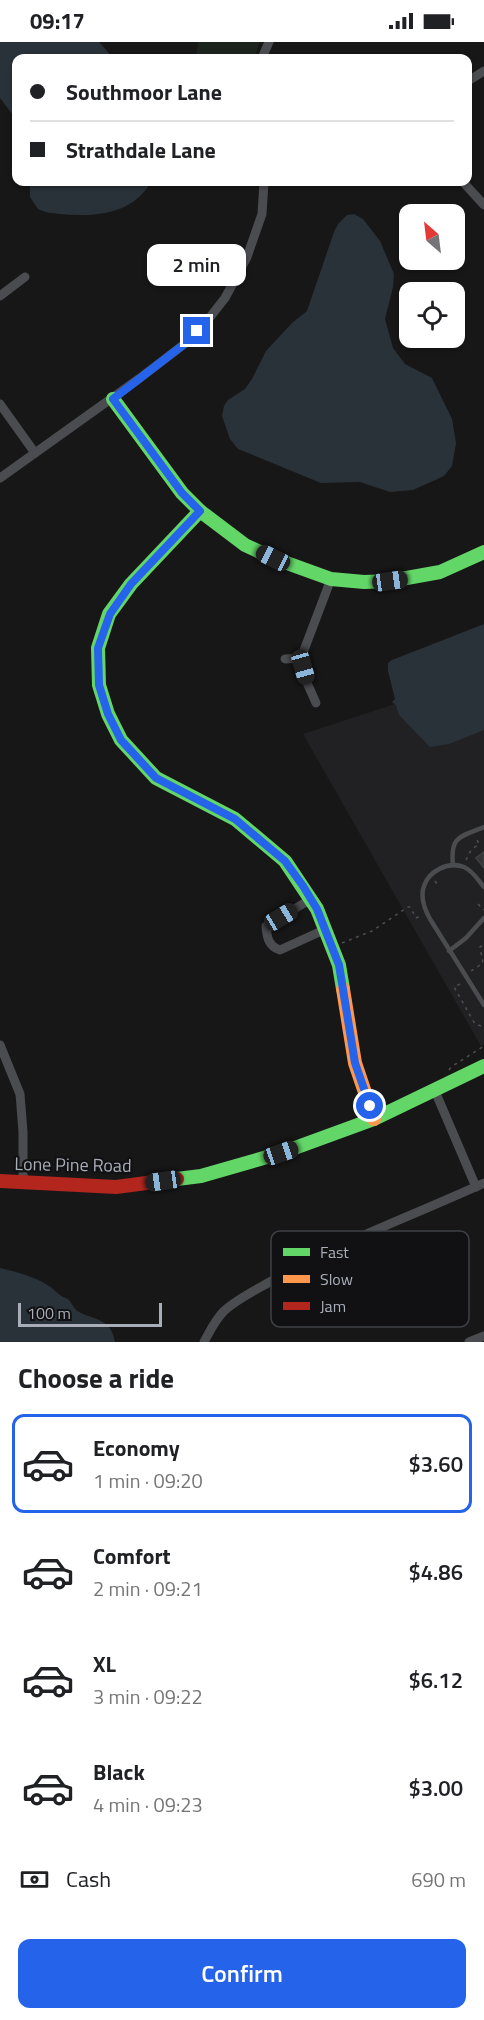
<!DOCTYPE html>
<meta charset="utf-8">
<style>
:root{--surface:#fff;--page:#f2f2f2;--text:#202124;--muted:#757577;--line:#e0e0e0;--accent:#2563eb}
body{margin:0;font-family:"Titillium Web",sans-serif;background:var(--page);color:var(--text);height:100vh;display:flex;flex-direction:column;font-size:22px;white-space:nowrap}
*{box-sizing:border-box;margin:0}
p{font-size:20px;color:var(--muted)}
.icon{flex:none;width:33px;height:33px;fill:none;stroke:currentColor;stroke-width:2;stroke-linecap:round;stroke-linejoin:round}
.map{position:relative;height:1300px;overflow:hidden}
.details{display:flex;flex-direction:column;background:var(--surface);flex:1}
.details>*{flex:none}
.top-card{position:absolute;left:12px;top:12px;width:460px;height:132px;border-radius:12px;box-shadow:0 2px 4px #0004;display:grid;align-content:center;height:132px;padding:0 18px;background:var(--surface)}
.needle{width:39px;rotate:332deg}
.buttons{position:absolute;left:399px;top:162px;display:grid;gap:12px}
.buttons a{display:grid;place-items:center;width:66px;height:66px;border-radius:12px;background:var(--surface);box-shadow:0 2px 4px #0004;font-size:30px}
.scale{position:absolute;left:18px;bottom:15px;width:144px;box-sizing:border-box;padding-left:6px;border:3px solid #a8adb8;border-top:0;font-size:16px;line-height:21px;white-space:nowrap;color:#a8adb8;-webkit-text-stroke:4px #111113;paint-order:stroke}
.end{position:absolute;width:27px;height:27px;margin:-14px;border:8px solid #2563eb;background:#fff;box-shadow:0 0 0 3px #fff}
.from{border-radius:50%}
.bubble{position:absolute;height:42px;border-radius:12px;background:var(--surface);box-shadow:0 2px 4px #0004;font-size:20px;font-weight:600;line-height:42px;text-align:center}
.car{position:absolute;width:18px;height:36px;margin:-18px -9px;border-radius:8px;box-shadow:0 0 4px 2px #0007;background:linear-gradient(#222 24%,#8ab4d8 0 40%,#222 0 76%,#8ab4d8 0 86%,#222 0)}
.top-card b{display:flex;align-items:center;gap:21px;height:57px;font-size:22px}
.top-card b+b{border-top:2px solid var(--line)}
.top-card i{width:15px;height:15px;background:var(--text)}
ul{padding:0;list-style:none}
li{display:flex;align-items:center;gap:18px;height:99px;margin:0 12px 9px;padding:0 6px;border:3px solid transparent;border-radius:12px}
li div{flex:1}
li b{display:block;font-size:22px}
li em{font-style:normal;font-weight:600}
li.current{border-color:var(--accent)}
li>.icon{width:54px;height:54px;stroke-width:1.5}
h2{padding:0 18px;font-size:27px;line-height:72px}
.pay{display:flex;align-items:center;gap:15px;height:66px;padding:0 18px;font-size:22px}
.pay p{margin-inline-start:auto}
.button{display:flex;gap:12px;margin-top:auto;padding:12px 18px}
.button a{flex:1;height:69px;border-radius:12px;background:var(--accent);color:#fff;font-size:24px;font-weight:600;line-height:69px;text-align:center}
.status{display:flex;justify-content:space-between;align-items:center;height:42px;padding:0 30px;background:var(--surface);direction:ltr}
.status svg{height:16px;fill:currentColor}
.map>svg:first-child{display:block}
.built{fill:#212123}
.green{fill:#1d241e}
.water{fill:#2a3239}
.building{fill:#353536;stroke:#3f4043;stroke-width:1.5}
.lines{fill:none;stroke-linecap:round;stroke-linejoin:round}
.path{stroke:#4d4e52;stroke-width:1.5;stroke-dasharray:3 4.5;stroke-linecap:butt}
.lane{stroke:#4b4c50;stroke-width:4.5}
.street{stroke:#4b4c50;stroke-width:9}
.fast{stroke:#63d668;stroke-width:14}
.slow{stroke:#ff974d;stroke-width:14}
.jam{stroke:#b3261e;stroke-width:14}
.route{stroke:#2563eb;stroke-width:8}
.labels{text-anchor:middle;stroke-width:4.5;stroke-linejoin:round;paint-order:stroke}
.street-label{font-size:18px;fill:#a8adb8;stroke:#111113}
.key{fill:#111113;stroke:#3e4045;stroke-width:1.5}
.key-label{font-size:16px;fill:#a8adb8}
</style>
<div class="status"><b>09:17</b><svg viewBox="0 0 49 12"><path d="M0 12V9h3v3zM5 12V6h3v6zM10 12V3h3v9zM15 12V0h3v12zM26 1h20v11H26zM47 4h2v5h-2z"/></svg></div>
<div class="map">
<svg width="484" height="1300" viewBox="0 0 484 1300">
<rect width="100%" height="100%" fill="#171717"/>
<!-- built -->
<polygon class="built" points="484,633 484,1003 481,1004 303,692"/>
<!-- green -->
<polygon class="green" points="198,0 259,0 255,16 196,16"/>
<!-- water -->
<g class="water">
<polygon points="0,0 99,0 113,16 16,16 16,77 0,56"/>
<path d="M30 140H151C132 173 95 175 60 172 53 171 45 171 38 167L30 155Z"/>
<polygon points="354,172 363,177 380,199 394,232 393,245 385,277 393,306 405,322 432,336 452,377 456,401 452,424 444,434 413,448 390,450 360,440 321,441 238,407 230,397 222,374 224,364 228,358 245,347 252,337 266,309 292,281 307,269 334,190 338,182 347,173"/>
<polygon points="484,582 484,688 449,702 430,705 399,673 396,663 392,660 395,657 388,629 388,621 392,618"/>
<path d="M0 1226C17 1230 37 1235 52 1246 58 1251 58 1253 66 1256 72 1259 73 1267 79 1270 96 1279 111 1276 115 1300H0Z"/>
</g>
<!-- building -->
<polygon class="building" points="484,810 484,826 476,816"/>
<g class="lines">
<!-- path -->
<g class="path">
<polyline points="466,818 471,808 479,802 476,796"/>
<polyline points="435,839 439,845"/>
<polyline points="478,862 484,868"/>
<polyline points="342,901 372,889 408,865 410,865 416,876 420,874"/>
<polyline points="471,929 483,921 480,905 484,903"/>
<polyline points="460,942 454,945 475,982 484,985"/>
<polyline points="449,1028 451,1025 484,1004"/>
</g>
<!-- lane -->
<g class="lane">
<path d="M453 823C450 794 460 795 484 785"/>
<path d="M484 845C478 838 472 828 464 825 448 819 429 829 424 844 420 855 425 868 430 877L484 963"/>
<polyline points="449,909 466,896 484,876"/>
</g>
<!-- street -->
<g class="street">
<polyline points="262,16 269,0"/>
<polyline points="468,39 484,29"/>
<polyline points="463,140 484,163"/>
<polyline points="0,254 25,235"/>
<polyline points="0,362 35,411"/>
<polyline points="0,436 140,336 187,300 207,279 225,256 247,215 262,172 264,140"/>
<polyline points="285,617 301,616"/>
<polyline points="316,661 308,643 301,616 331,537"/>
<path d="M311 857 266 884C267 895 268 904 280 908L326 887"/>
<polyline points="0,1003 20,1052 23,1090 23,1140"/>
<polyline points="435,1049 476,1145"/>
<path d="M204 1300C210 1289 215 1278 224 1269 238 1256 258 1247 275 1237 342 1199 414 1173 484 1141"/>
<polyline points="469,1300 484,1294"/>
</g>
<!-- fast -->
<g class="fast">
<polyline points="113,357 182,451 200,469 245,503 273,516 331,537 364,540 390,539 440,530 484,510"/>
<polyline points="200,469 131,542 109,572 98,606 99,643 108,672 121,698 156,736 235,777 285,819 317,867 339,923 343,947"/>
<polyline points="177,1137 201,1134 281,1111 374,1077 484,1024"/>
</g>
<!-- slow -->
<polyline class="slow" points="343,947 355,1021 374,1077"/>
<!-- jam -->
<polyline class="jam" points="0,1139 116,1145 177,1137"/>
</g>
<g class="lines">
<!-- route -->
<polyline class="route" points="197,289 187,300 113,357 182,451 200,469 131,542 110,572 98,606 99,643 108,672 121,698 156,736 235,777 285,819 303,844 317,867 339,923 355,1021 370,1064"/>
</g>
<g class="labels">
<!-- street labels -->
<g class="street-label">
<text transform="translate(73 1123) rotate(1)" y="6">Lone Pine Road</text>
</g>
</g>
<!-- legend -->
<rect x="271" y="1189" width="198" height="96" rx="9" class="key"/>
<rect x="283" y="1206" width="27" height="8" fill="#63d668"/>
<rect x="283" y="1233" width="27" height="8" fill="#ff974d"/>
<rect x="283" y="1260" width="27" height="8" fill="#b3261e"/>
<g class="key-label">
<text x="320" y="1216">Fast</text>
<text x="320" y="1243">Slow</text>
<text x="320" y="1270">Jam</text>
</g>
</svg>
<div class="buttons">
<a><svg class="needle" viewBox="-14 -14 28 28"><path d="M0-13l5 13h-10z" fill="#e53935"/><path d="M0 13l5-13h-10z" fill="#757577"/></svg></a>
<a><svg class="icon" aria-label="locate" viewBox="0 0 24 24"><circle cx="12" cy="12" r="6"/><path d="M12 2v4M12 18v4M2 12h4M18 12h4"/></svg></a>
</div>
<div class="scale">100 m</div>
<i class="end from" style="left:370px;top:1064px"></i>
<i class="end" style="left:197px;top:289px"></i>
<div class="bubble" style="left:147px;top:202px;width:99px">2 min</div>
<i class="car" style="left:273px;top:516px;rotate:296deg"></i>
<i class="car" style="left:390px;top:539px;rotate:82deg"></i>
<i class="car" style="left:303px;top:625px;rotate:164deg"></i>
<i class="car" style="left:281px;top:875px;rotate:59deg"></i>
<i class="car" style="left:281px;top:1111px;rotate:71deg"></i>
<i class="car" style="left:163px;top:1139px;rotate:262deg"></i>
<div class="top-card">
<b><i class="from"></i>Southmoor Lane</b>
<b><i></i>Strathdale Lane</b>
</div>
</div>
<section class="details">
<h2>Choose a ride</h2>
<ul>
<li class="current"><svg class="icon" aria-label="car" viewBox="0 0 24 24"><path d="M5 17H2v-5l4-1 3-4h7l3 4 3 1v5h-3M9 17h6M6 11h13"/><circle cx="7" cy="17" r="2"/><circle cx="17" cy="17" r="2"/></svg><div><b>Economy</b><p>1 min · 09:20</p></div><em>$3.60</em></li>
<li><svg class="icon" aria-label="car" viewBox="0 0 24 24"><path d="M5 17H2v-5l4-1 3-4h7l3 4 3 1v5h-3M9 17h6M6 11h13"/><circle cx="7" cy="17" r="2"/><circle cx="17" cy="17" r="2"/></svg><div><b>Comfort</b><p>2 min · 09:21</p></div><em>$4.86</em></li>
<li><svg class="icon" aria-label="car" viewBox="0 0 24 24"><path d="M5 17H2v-5l4-1 3-4h7l3 4 3 1v5h-3M9 17h6M6 11h13"/><circle cx="7" cy="17" r="2"/><circle cx="17" cy="17" r="2"/></svg><div><b>XL</b><p>3 min · 09:22</p></div><em>$6.12</em></li>
<li><svg class="icon" aria-label="car" viewBox="0 0 24 24"><path d="M5 17H2v-5l4-1 3-4h7l3 4 3 1v5h-3M9 17h6M6 11h13"/><circle cx="7" cy="17" r="2"/><circle cx="17" cy="17" r="2"/></svg><div><b>Black</b><p>4 min · 09:23</p></div><em>$3.00</em></li>
</ul>
<div class="pay"><svg class="icon" aria-label="cash" viewBox="0 0 24 24"><path d="M3 7h18v10H3z"/><circle cx="12" cy="12" r="2"/></svg>Cash<p>690 m</p></div>
<div class="button"><a>Confirm</a></div>
</section>
